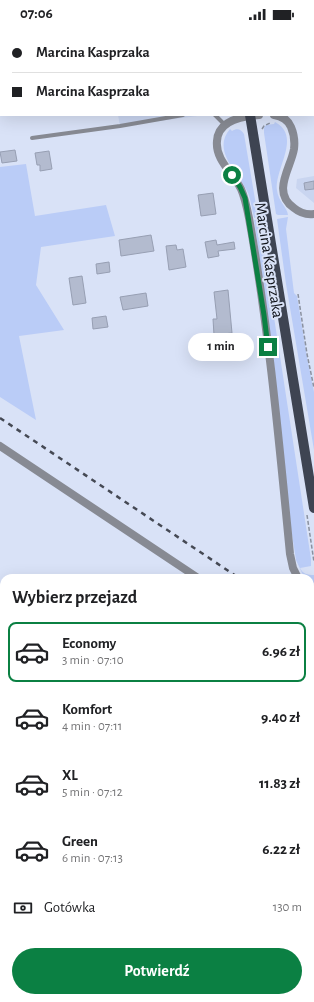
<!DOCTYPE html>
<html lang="pl">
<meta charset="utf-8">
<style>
:root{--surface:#fff;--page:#f2f2f2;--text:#202124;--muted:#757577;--line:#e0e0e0;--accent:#0b8043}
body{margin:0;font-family:"Alegreya Sans",sans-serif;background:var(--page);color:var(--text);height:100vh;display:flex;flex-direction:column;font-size:15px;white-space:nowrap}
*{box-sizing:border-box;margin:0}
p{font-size:13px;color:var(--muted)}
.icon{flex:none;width:22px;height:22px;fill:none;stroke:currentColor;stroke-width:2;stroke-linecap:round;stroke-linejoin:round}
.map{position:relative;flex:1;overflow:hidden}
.side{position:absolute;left:0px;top:546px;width:314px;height:428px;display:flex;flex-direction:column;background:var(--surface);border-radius:12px 12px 0 0;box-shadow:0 4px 16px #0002}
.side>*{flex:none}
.guide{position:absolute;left:0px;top:0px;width:314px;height:88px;box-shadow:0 4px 16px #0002;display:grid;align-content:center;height:88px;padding:0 12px;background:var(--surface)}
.end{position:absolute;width:18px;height:18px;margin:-9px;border:5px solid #0b8043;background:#fff;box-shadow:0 0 0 2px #fff}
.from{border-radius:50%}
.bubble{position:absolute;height:28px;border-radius:14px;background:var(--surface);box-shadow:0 4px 16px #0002;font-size:13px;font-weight:600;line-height:28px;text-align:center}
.guide b{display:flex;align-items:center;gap:14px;height:38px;font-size:15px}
.guide b+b{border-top:1px solid var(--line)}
.guide i{width:10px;height:10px;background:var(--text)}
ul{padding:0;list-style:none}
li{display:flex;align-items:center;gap:12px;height:60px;margin:0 8px 6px;padding:0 4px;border:2px solid transparent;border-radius:8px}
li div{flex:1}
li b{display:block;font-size:15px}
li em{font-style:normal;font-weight:600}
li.selected{border-color:var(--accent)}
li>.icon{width:36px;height:36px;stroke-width:1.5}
h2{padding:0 12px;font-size:18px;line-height:48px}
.pay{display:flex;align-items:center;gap:10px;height:44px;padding:0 12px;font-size:15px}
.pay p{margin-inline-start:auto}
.action{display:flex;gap:8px;margin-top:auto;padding:8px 12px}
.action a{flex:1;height:46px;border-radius:24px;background:var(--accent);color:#fff;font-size:16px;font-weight:600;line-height:46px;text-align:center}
.status{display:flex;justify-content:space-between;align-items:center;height:28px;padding:0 20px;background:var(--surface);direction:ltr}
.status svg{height:11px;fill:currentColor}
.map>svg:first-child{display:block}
.built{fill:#c9d5f0}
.green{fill:#baccf7}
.building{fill:#b3bbcf;stroke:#979fb3}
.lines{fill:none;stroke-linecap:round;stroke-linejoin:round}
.path{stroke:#8a91a0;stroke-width:1.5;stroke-dasharray:4 2;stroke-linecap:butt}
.lane{stroke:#878a93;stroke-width:4}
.street{stroke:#878a93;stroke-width:8}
.primary{stroke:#3e4452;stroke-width:10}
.rail{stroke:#454954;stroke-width:2.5;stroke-dasharray:5 5;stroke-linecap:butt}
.route{stroke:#0b8043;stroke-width:5}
.labels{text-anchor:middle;stroke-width:4;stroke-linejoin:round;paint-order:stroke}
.street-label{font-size:16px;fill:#0e1117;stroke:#d9e2f7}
</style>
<div class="status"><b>07:06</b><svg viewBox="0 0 49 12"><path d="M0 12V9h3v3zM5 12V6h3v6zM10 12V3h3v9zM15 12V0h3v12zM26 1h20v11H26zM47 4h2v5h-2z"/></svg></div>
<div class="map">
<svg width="314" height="974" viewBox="0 0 314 974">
<rect width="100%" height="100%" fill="#d9e2f7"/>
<!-- built -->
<g class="built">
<rect x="103" y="0" width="134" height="1"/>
<polygon points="118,87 205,87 120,98"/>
<polygon points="314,148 314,175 296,160 297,151"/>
<polygon points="314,964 314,974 244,974 273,970 310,970 310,965"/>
</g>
<!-- green -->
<g class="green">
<path d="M275 94C302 109 275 139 277 162 278 173 287 179 288 187H278L276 186 264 105V100L266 97 274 96Z"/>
<path d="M230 101 232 103C237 100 241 101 244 106L258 189 254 190C252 181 251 173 248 165 239 145 211 123 230 101Z"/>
<polygon points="26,136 35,188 106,177 115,208 41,219 36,257 64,302 19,308 36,392 0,369 0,139"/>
<polygon points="288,189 286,201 294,265 297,268 307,329 314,364 314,422 286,256 277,191"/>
<path d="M259 191 311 531V538L300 540C303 546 307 547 314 547V555L310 553V550H306L302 545 296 532 291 500 272 317 254 192Z"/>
</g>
<!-- building -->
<g class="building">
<polygon points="15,122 17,133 2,135 0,124"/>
<polygon points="49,123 52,141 40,143 40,137 37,137 35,125"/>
<polygon points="314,153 314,161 305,162 304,155"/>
<polygon points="213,165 216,186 201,188 198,167"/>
<polygon points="151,207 154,223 121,228 119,212"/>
<polygon points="216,212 217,217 234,214 235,221 218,223 219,228 208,230 205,214"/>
<polygon points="176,217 177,222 183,221 186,239 169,242 166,218"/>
<polygon points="109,234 110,244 97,246 96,236"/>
<polygon points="82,248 86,275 73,277 69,250"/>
<polygon points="228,262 232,305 214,307 213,291 217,291 214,264"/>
<polygon points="146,265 148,278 123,282 120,269"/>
<polygon points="106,288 108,299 93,301 92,290"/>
</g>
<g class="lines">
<!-- path -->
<g class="path">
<polyline points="262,101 264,98 270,95"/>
<polyline points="298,266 307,326 314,360"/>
<polyline points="307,487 314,534"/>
<polyline points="310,571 314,572"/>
<polyline points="310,575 312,575"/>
<polyline points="310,671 314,670"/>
</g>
<!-- lane -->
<g class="lane">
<polyline points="215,87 225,97"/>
<polyline points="32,110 120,98 183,87"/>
<polyline points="0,718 4,718"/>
</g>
<!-- street -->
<g class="street">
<path d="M259 87C243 88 218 92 217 113 215 132 233 145 241 161 245 170 247 180 249 190 269 301 279 413 290 526L293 540 298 550"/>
<path d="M274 87C281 88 288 92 291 99 294 106 295 113 294 121 291 140 271 164 294 180 300 185 306 187 314 186"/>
<polyline points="0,418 198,550"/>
<polyline points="310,559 314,561"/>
<polyline points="310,689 314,713"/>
<polyline points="310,806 314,805"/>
<polyline points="0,847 4,847"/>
</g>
<!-- primary -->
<g class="primary">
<polyline points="237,0 237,1"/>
<polyline points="250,87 314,480"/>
</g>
<!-- rail -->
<g class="rail">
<polyline points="0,390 239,550"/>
<polyline points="310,605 314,607"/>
</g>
</g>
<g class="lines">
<!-- route -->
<polyline class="route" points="232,147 240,159 245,170 264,287 268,319"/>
</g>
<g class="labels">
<!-- street labels -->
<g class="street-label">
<text transform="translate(270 232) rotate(81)" y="6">Marcina Kasprzaka</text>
</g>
</g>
</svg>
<i class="end from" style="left:232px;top:147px"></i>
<i class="end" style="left:268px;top:319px"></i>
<div class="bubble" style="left:188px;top:305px;width:66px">1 min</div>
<div class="guide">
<b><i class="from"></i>Marcina Kasprzaka</b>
<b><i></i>Marcina Kasprzaka</b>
</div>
<section class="side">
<h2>Wybierz przejazd</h2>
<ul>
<li class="selected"><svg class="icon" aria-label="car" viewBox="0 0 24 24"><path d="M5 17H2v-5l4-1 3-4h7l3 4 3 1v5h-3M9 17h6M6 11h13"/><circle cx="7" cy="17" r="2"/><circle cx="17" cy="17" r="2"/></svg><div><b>Economy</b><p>3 min · 07:10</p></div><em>6.96 zł</em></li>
<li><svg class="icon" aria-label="car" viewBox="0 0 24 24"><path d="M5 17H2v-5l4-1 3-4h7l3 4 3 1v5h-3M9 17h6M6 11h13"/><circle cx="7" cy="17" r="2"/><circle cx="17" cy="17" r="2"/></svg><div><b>Komfort</b><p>4 min · 07:11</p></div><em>9.40 zł</em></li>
<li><svg class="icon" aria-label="car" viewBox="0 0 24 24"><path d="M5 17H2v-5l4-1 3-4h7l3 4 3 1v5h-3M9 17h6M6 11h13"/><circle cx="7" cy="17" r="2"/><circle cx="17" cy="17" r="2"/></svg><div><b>XL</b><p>5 min · 07:12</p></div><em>11.83 zł</em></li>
<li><svg class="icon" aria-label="car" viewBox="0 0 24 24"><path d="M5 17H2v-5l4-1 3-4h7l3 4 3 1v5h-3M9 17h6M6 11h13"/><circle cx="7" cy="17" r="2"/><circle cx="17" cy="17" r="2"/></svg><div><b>Green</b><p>6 min · 07:13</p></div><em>6.22 zł</em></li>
</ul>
<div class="pay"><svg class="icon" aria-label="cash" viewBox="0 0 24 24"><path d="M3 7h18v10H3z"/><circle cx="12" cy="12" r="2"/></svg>Gotówka<p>130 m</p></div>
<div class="action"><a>Potwierdź</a></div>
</section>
</div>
